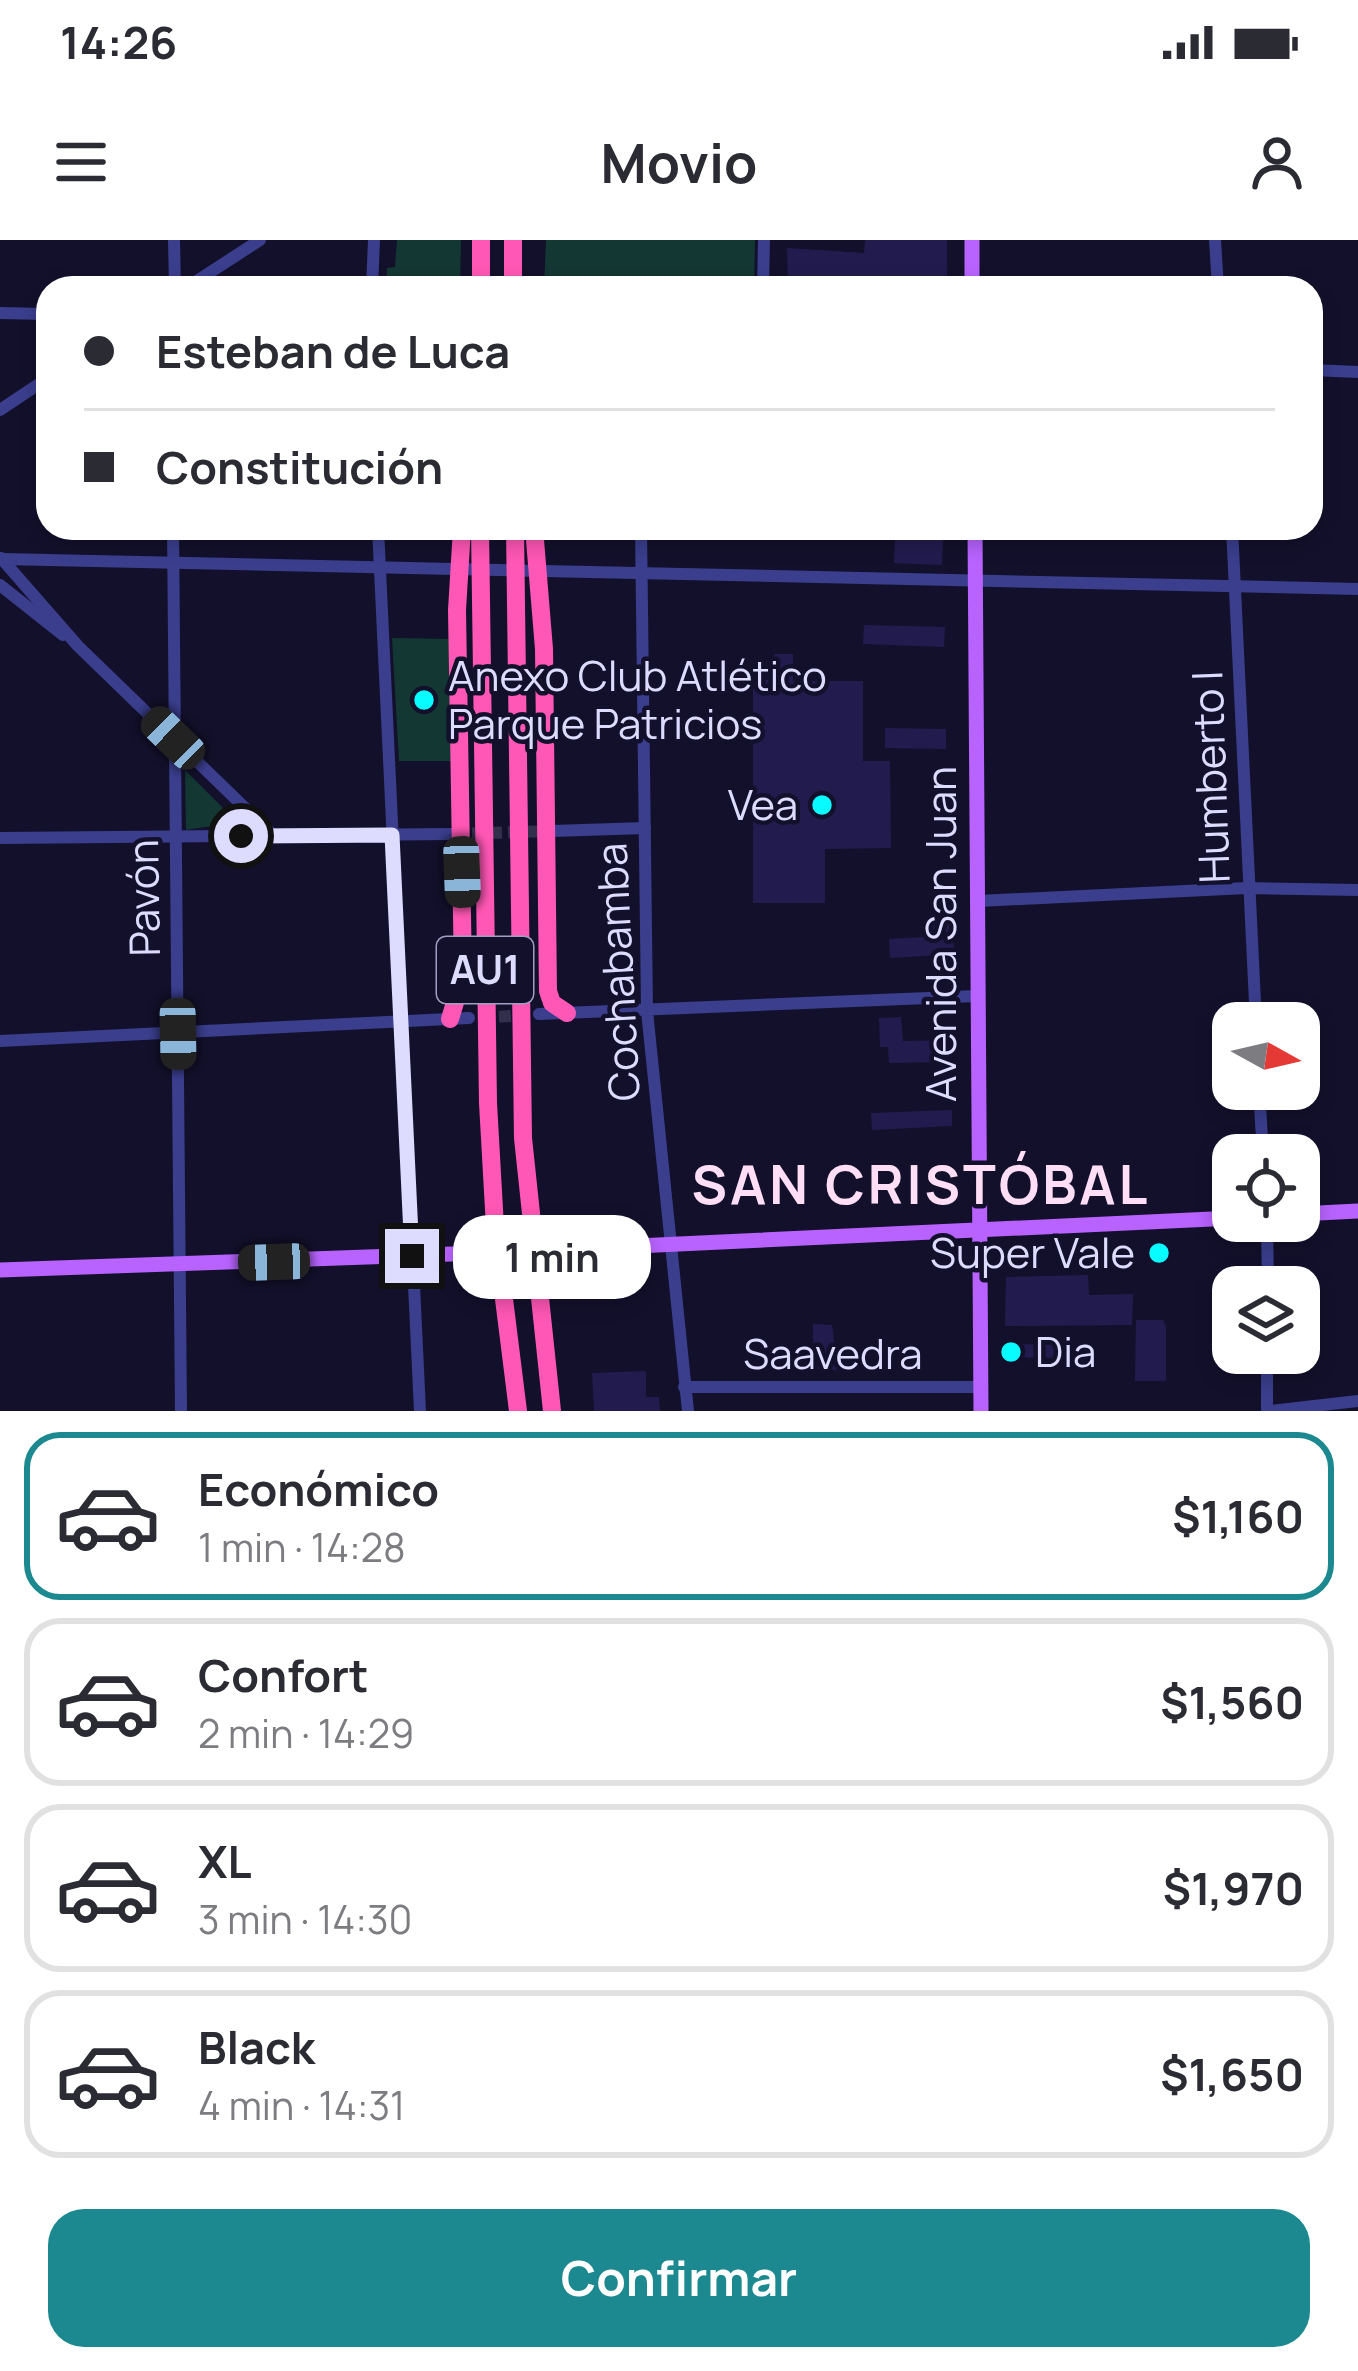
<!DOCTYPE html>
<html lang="es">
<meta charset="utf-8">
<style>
:root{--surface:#fff;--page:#f7f7f7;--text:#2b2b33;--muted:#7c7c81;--line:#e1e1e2;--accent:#1b898f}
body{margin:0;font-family:Manrope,sans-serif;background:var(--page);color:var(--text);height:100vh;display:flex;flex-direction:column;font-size:45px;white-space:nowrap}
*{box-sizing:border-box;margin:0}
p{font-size:39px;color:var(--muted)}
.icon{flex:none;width:66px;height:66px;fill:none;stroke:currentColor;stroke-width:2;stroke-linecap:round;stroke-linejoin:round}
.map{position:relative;height:1171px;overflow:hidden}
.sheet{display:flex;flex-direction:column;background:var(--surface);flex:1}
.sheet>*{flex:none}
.top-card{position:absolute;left:36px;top:36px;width:1287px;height:264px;border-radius:36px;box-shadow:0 6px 18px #0003;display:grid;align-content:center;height:264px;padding:0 48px;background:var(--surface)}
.needle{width:78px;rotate:98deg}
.controls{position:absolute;left:1212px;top:762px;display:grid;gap:24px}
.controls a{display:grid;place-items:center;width:108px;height:108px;border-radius:24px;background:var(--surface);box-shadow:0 6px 18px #0003;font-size:60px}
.end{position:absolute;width:54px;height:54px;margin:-27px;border:15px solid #dddcff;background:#111;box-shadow:0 0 0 6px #111}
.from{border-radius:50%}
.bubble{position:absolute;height:84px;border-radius:36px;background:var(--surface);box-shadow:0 6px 18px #0003;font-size:39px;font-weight:700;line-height:84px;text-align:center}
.car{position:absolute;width:36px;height:72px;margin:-36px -18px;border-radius:15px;box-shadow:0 0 9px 3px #0007;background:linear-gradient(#222 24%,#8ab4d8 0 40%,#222 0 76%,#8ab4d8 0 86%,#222 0)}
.top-card b{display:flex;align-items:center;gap:42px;height:114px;font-size:45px}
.top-card b+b{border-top:3px solid var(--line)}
.top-card i{width:30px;height:30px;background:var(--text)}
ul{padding:21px 0 0;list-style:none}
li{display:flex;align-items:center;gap:36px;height:168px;margin:0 24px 18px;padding:0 24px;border:6px solid var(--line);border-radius:36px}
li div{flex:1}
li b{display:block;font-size:45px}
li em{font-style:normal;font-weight:700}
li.on{border-color:var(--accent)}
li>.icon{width:108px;height:108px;stroke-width:1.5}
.button{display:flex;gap:24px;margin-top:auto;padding:24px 48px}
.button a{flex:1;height:138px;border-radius:36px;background:var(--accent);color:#fff;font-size:48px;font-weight:700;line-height:138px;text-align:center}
.status{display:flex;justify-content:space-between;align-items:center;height:84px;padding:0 60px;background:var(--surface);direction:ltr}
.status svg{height:33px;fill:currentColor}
header{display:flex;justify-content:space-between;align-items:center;height:156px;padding:0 48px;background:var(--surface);font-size:54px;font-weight:700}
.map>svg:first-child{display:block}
.green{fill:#133732}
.building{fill:#221c4e}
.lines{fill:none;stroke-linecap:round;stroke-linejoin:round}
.minor-tunnel{stroke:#312f4c;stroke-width:12;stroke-dasharray:12 6;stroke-linecap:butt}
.major-tunnel{stroke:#312f4c;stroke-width:15;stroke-dasharray:15 8;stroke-linecap:butt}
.minor{stroke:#3a3e8d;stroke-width:12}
.major{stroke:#b863ff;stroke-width:15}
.highway{stroke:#ff57b5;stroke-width:18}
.route{stroke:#dddcff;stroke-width:15}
.poi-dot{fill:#08fbff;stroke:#13102c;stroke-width:4.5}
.labels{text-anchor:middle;stroke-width:9;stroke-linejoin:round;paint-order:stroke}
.shield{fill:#13102c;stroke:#a09fc0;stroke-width:3}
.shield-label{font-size:39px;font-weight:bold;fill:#dddcff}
.poi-label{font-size:42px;fill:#dddcff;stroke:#13102c;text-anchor:start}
.street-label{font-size:42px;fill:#dddcff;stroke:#13102c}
.district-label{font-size:54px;font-weight:bold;letter-spacing:3px;fill:#ffdef6;stroke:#13102c}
</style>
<div class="status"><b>14:26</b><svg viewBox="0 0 49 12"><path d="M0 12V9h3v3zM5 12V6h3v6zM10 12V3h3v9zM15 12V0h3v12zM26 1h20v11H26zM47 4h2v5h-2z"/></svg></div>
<header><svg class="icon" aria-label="menu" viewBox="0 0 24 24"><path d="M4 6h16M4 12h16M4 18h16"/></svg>Movio<svg class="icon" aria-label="person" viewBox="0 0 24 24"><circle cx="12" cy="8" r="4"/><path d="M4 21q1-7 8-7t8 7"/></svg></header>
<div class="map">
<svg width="1358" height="1171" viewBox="0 0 1358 1171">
<rect width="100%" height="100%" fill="#13102c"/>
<!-- green -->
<g class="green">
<polygon points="397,0 461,0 460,48 386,48 387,28 395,27"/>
<polygon points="546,0 755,0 754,48 544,48"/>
<polygon points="392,398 453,399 452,521 399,521"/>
<polygon points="185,530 232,577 232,583 186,590"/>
</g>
<!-- building -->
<g class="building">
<polygon points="865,0 947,0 947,48 788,48 787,8 864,13"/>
<polygon points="895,296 943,298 942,325 894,323"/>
<polygon points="864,385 945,387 944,407 863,404"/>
<polygon points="774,414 793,414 793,441 863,441 863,521 890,521 891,608 825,609 825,663 753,663 753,440 774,440"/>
<polygon points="885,488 946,489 946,509 885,508"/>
<polygon points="952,678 954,714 890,718 889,699 923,697 923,679"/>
<polygon points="901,777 903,801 951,800 951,822 889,823 888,807 880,807 879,778"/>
<polygon points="952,870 952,886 872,890 871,873"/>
<polygon points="1088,1035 1089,1055 1133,1054 1132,1085 1005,1086 1006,1037"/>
<polygon points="1136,1080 1163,1080 1166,1087 1166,1141 1135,1141"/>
<polygon points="813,1084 832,1085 838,1130 813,1129"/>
<polygon points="1007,1104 1067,1105 1067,1118 1007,1117"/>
<polygon points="646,1131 646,1157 659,1157 660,1171 594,1171 592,1133"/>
</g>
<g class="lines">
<!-- minor-tunnel -->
<g class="minor-tunnel">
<polyline points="454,594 552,591"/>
<polyline points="481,778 526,775"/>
</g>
<!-- major-tunnel -->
<polyline class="major-tunnel" points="488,1012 542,1010"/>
<!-- minor -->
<g class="minor">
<polyline points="174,0 175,48"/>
<polyline points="1215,0 1218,48"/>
<polyline points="186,48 260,0"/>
<polyline points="372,48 374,0"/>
<polyline points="763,48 764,0"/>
<polyline points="0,73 48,74"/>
<polyline points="1311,130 1358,132"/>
<polyline points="0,170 48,138"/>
<polyline points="173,288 181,1171"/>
<polyline points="378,288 420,1171"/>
<polyline points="641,288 647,771 688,1171"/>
<polyline points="1232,288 1256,783"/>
<polyline points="1,318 78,406 274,596"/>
<polyline points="2,319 1358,349"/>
<polyline points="0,345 63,395"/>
<polyline points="552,591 645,588"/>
<polyline points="0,598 452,594"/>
<polyline points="978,661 1247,648 1358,650"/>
<polyline points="539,774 977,756"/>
<polyline points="0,801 469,778"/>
<polyline points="1259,849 1263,915"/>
<polyline points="1267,981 1268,1047"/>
<polyline points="684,1147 981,1147"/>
<polyline points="1267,1171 1267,1113"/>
<polyline points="1270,1171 1358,1161"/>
</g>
<!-- major -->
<g class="major">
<polyline points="972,0 972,48"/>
<polyline points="975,288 981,1171"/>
<polyline points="1299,974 1358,971"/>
<polyline points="551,1010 1233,978"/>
<polyline points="0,1030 480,1013"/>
</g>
<!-- highway -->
<g class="highway">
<polyline points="513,0 513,48"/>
<polyline points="481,48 481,0"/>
<polyline points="480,288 488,863 495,987 518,1171"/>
<polyline points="515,288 523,898 552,1171"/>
<polyline points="534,288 544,409 548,751 552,763 567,773"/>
<polyline points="450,779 463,736 457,370 462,288"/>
</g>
</g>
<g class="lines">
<!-- route -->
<polyline class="route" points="241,596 392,595 412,1016"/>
</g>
<!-- markers -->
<g class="poi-dot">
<circle cx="424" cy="460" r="12"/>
<circle cx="822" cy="565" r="12"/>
<circle cx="1159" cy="1013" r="12"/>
<circle cx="1011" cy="1112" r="12"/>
</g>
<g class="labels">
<!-- shield labels -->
<rect class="shield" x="437" y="697" width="96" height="66" rx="9"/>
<g class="shield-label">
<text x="485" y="744">AU1</text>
</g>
<!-- poi labels -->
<g class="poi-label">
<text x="448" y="451">Anexo Club Atlético<tspan x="448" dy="48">Parque Patricios</tspan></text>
<text x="798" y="580" text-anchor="end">Vea</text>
<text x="1135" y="1028" text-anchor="end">Super Vale</text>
<text x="1035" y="1127">Dia</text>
</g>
<!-- street labels -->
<g class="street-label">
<text transform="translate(1211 537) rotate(-92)" y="15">Humberto I</text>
<text transform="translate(144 658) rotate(-91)" y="15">Pavón</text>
<text transform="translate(941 694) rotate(-90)" y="15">Avenida San Juan</text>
<text transform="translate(618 732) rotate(-93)" y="15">Cochabamba</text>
<text x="833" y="1129">Saavedra</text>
</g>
<!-- district labels -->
<g class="district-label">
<text x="921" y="964">SAN CRISTÓBAL</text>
</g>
</g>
</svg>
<div class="controls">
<a><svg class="needle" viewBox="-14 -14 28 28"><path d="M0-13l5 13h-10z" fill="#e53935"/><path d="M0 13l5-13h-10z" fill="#7c7c81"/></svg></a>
<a><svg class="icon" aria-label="locate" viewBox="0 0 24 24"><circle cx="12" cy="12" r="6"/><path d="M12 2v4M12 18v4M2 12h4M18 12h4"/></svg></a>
<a><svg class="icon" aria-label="layers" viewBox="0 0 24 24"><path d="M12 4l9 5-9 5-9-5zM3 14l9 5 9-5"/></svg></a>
</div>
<i class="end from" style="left:241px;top:596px"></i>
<i class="end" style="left:412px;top:1016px"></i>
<div class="bubble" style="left:453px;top:975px;width:198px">1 min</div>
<i class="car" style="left:173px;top:498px;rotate:314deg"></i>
<i class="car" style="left:462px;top:632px;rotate:178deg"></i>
<i class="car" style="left:178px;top:794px;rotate:179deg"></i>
<i class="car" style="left:274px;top:1022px;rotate:268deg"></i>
<div class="top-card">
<b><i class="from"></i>Esteban de Luca</b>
<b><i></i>Constitución</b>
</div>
</div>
<section class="sheet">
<ul>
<li class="on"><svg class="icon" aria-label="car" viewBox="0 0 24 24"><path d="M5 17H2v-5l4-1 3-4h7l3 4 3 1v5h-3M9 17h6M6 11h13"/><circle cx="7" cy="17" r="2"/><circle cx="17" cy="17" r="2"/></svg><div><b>Económico</b><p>1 min · 14:28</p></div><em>$1,160</em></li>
<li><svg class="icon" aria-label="car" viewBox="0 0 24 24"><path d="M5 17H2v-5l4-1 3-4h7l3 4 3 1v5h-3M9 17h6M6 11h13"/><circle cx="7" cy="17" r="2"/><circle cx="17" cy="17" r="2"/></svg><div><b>Confort</b><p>2 min · 14:29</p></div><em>$1,560</em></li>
<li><svg class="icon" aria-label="car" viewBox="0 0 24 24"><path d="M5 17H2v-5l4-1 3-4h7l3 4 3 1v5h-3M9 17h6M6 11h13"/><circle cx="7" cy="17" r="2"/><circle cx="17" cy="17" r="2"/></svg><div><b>XL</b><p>3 min · 14:30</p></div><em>$1,970</em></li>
<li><svg class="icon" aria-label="car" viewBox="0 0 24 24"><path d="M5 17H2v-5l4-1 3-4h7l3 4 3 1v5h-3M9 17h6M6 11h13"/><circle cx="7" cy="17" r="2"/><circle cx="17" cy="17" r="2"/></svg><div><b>Black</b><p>4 min · 14:31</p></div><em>$1,650</em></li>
</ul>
<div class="button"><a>Confirmar</a></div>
</section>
